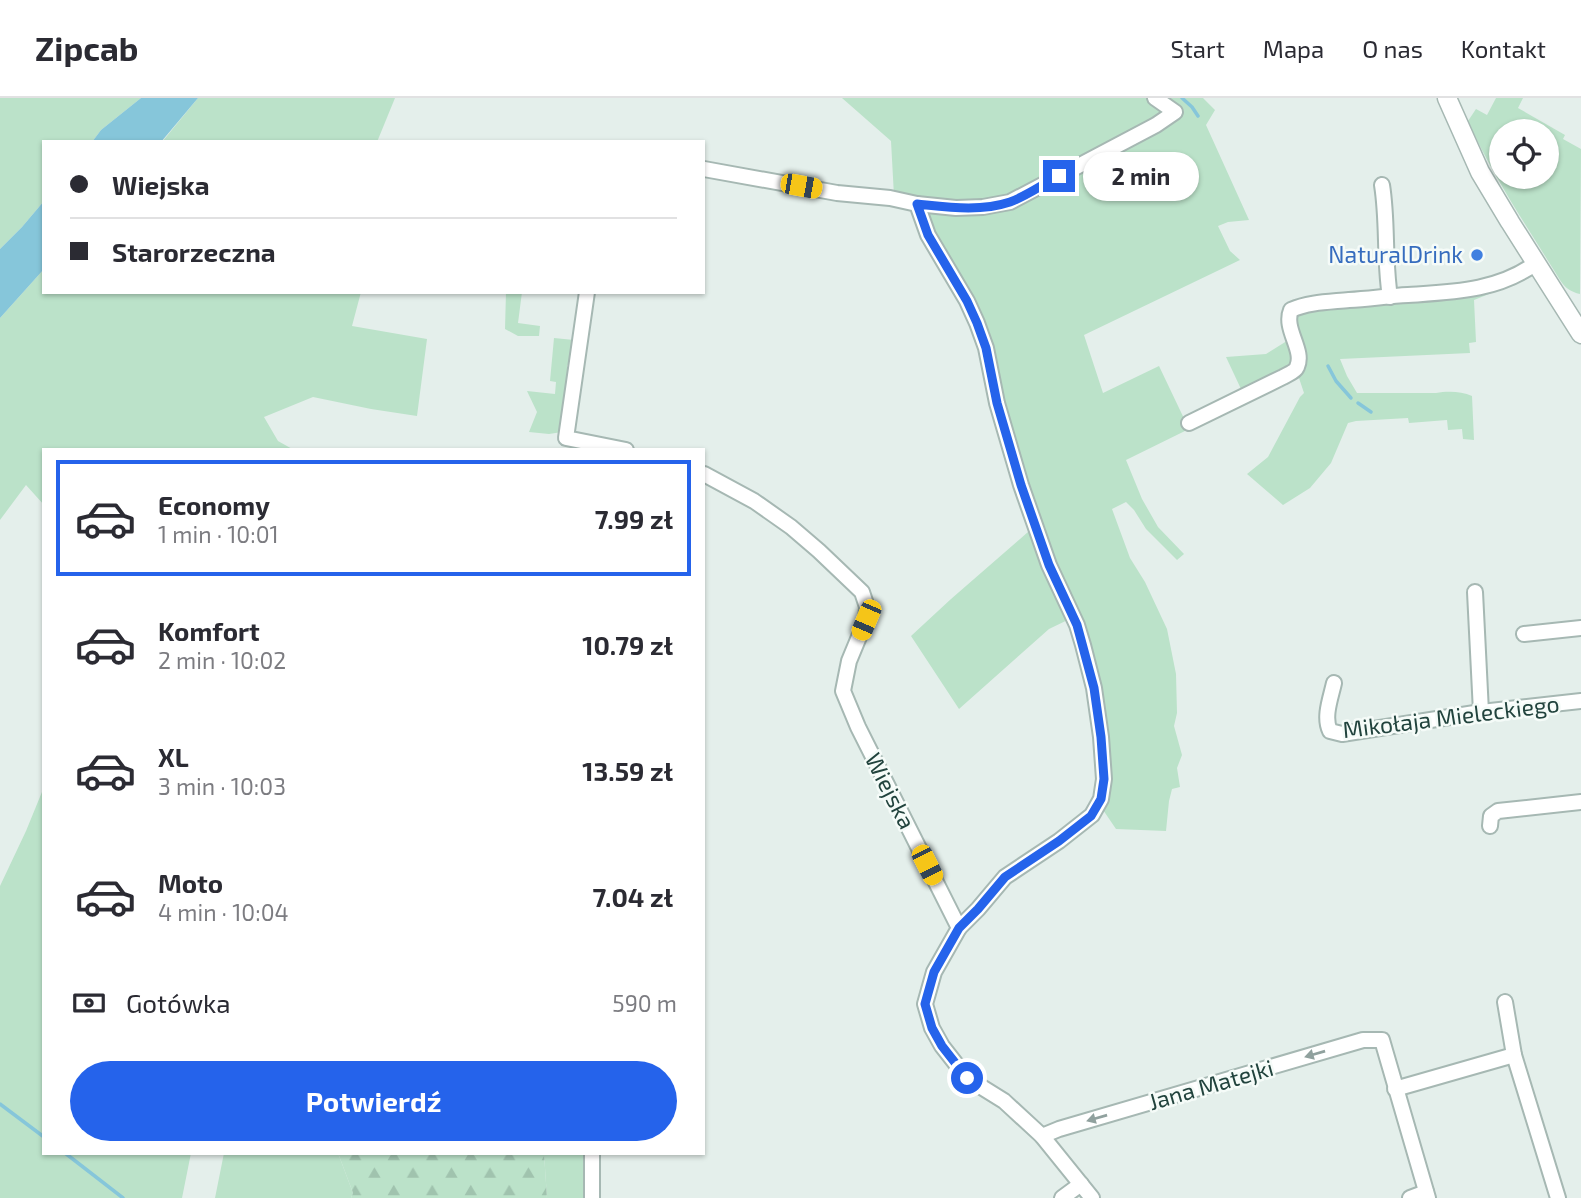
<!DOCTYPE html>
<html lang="pl">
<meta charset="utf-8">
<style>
:root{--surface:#fff;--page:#f7f7f7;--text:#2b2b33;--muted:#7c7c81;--line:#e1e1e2;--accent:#2563eb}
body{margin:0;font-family:"Exo 2",sans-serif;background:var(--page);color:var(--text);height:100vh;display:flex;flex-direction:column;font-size:26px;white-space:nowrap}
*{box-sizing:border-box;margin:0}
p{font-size:23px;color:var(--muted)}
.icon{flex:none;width:38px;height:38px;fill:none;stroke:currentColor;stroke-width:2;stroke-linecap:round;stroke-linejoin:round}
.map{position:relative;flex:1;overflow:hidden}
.side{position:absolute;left:42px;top:350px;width:663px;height:707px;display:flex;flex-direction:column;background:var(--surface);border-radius:0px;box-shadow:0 2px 5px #0004}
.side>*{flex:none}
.hud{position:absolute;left:42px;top:42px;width:663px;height:154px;border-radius:0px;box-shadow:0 2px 5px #0004;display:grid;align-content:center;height:154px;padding:0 28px;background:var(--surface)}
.controls{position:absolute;left:1489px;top:21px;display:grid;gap:14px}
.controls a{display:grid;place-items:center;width:70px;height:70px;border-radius:50%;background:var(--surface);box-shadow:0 2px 5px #0004;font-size:35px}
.end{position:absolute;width:32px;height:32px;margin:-16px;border:9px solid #2563eb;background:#fff;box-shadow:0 0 0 4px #fff}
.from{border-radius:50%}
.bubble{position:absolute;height:49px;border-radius:24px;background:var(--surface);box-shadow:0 2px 5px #0004;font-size:23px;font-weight:700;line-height:49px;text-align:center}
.car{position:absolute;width:21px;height:42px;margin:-21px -10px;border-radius:9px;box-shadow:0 0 5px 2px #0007;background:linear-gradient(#f5c518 24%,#345 0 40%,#f5c518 0 76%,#345 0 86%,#f5c518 0)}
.hud b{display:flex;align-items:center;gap:24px;height:66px;font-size:26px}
.hud b+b{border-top:2px solid var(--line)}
.hud i{width:18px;height:18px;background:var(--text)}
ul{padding:12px 0 0;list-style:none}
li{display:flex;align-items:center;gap:21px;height:116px;margin:0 14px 10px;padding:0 14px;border:4px solid transparent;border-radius:0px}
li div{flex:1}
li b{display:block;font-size:26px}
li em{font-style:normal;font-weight:700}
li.active{border-color:var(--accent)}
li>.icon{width:63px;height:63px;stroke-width:1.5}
.pay{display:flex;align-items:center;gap:18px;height:77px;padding:0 28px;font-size:26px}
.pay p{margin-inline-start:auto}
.primary-button{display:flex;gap:14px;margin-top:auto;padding:14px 28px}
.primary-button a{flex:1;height:80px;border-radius:42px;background:var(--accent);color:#fff;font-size:28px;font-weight:700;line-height:80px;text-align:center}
header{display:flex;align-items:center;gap:42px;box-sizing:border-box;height:98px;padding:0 35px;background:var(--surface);border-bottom:2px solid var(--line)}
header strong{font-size:33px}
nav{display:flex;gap:38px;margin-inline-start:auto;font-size:24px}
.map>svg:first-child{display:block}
.green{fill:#bbe2c9;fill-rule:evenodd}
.forest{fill:url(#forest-firs)}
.water{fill:#86c6da}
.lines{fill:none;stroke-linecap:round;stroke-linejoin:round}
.stream{stroke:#86c6da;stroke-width:3.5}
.minor-casing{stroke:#a6b8b3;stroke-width:18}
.tertiary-casing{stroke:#a6b8b3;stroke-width:21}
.minor{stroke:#fff;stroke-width:14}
.tertiary{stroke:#fff;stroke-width:18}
.oneway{fill:#90a19e}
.route{stroke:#2563eb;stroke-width:9}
.shop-dot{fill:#3f7fe0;stroke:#f5fbf8;stroke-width:2.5}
.labels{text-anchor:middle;stroke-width:5;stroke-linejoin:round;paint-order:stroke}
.shop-label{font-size:23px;fill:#366cbe;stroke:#f5fbf8;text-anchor:end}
.street-label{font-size:23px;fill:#21433d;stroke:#f5fbf8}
</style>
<header>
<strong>Zipcab</strong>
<nav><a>Start</a><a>Mapa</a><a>O nas</a><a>Kontakt</a></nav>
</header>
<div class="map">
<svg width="1581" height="1100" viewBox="0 0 1581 1100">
<defs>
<pattern id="forest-firs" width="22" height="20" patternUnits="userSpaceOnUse" patternTransform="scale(1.75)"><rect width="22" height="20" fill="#bbe2c9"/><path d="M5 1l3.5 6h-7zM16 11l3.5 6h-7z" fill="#a0c3ae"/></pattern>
</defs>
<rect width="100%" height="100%" fill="#e4efeb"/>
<!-- green -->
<g class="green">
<polygon points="0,0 141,0 101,32 92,44 44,44 44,103 22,129 0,151"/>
<polygon points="198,0 395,0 377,44 162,44"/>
<polygon points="842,0 1180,0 1190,8 1197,18 1198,16 1184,0 1203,0 1215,12 1206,27 1249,122 1228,124 1218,128 1230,153 1240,162 1084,237 1103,295 1159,268 1189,331 1126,362 1142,401 1158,429 1184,456 1177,462 1146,431 1134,412 1126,404 1112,411 1130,460 1145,484 1167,531 1176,576 1177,615 1174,628 1182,657 1177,670 1180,689 1172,691 1169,703 1166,733 1116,731 1099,706 1089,547 1080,516 1049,531 959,611 911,538 951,501 1028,434 1041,426 1015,361 991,254 921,117 894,98 891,43"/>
<path d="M1496 0H1523L1518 10 1565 37 1563 41 1581 51 1580 196C1571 194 1565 190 1560 182 1528 130 1493 79 1468 23L1476 11 1487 17ZM1502 33H1547V79H1502Z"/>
<polygon points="44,171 44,194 361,194 352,228 427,241 417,318 371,311 313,299 264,319 278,343 294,352 44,352 44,407 26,387 0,422 0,220"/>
<path d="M1527 178 1529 180 1474 202 1476 244 1469 245 1470 255 1340 261 1347 278 1357 295H1436C1447 293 1461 293 1472 298L1474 342 1463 341 1462 331 1448 332 1447 322 1409 325 1408 320 1356 323 1348 325 1331 365 1310 390 1283 407 1247 376 1268 359 1300 299 1304 295 1298 277 1295 220 1298 215Z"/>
<polygon points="506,194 522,194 518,225 540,228 539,238 518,238 505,231"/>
<polygon points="554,240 574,242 573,257 567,268 569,278 568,293 562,311 562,334 549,336 529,334 537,314 527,293 555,296 556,284 550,283"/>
<polygon points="1290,241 1293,263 1285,274 1257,287 1241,291 1226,259 1266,256"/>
<polygon points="44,689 44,1055 191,1055 182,1100 0,1100 0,788 26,733"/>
<polygon points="224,1055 338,1055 353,1095 351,1100 215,1100"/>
<polygon points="544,1055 586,1055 585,1100 547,1100"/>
</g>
<!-- forest -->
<polygon class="forest" points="338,1055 544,1055 547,1100 351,1100 353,1095"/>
<!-- water -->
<g class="water">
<polygon points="141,0 198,0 161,44 92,44 101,32"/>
<polygon points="44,103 44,171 0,220 0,151 22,129"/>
</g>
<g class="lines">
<!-- stream -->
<g class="stream">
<polyline points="1182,0 1192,9 1198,18"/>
<polyline points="1328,268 1336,283 1351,300"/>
<polyline points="1358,305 1371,314"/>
<polyline points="0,1006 44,1039"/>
<polyline points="65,1055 123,1100"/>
</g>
<!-- minor casing -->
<g class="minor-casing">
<g id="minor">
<polyline points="704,71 837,95 890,100 917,106 928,137 967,203 977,225 986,250 997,305 1021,387 1049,467 1077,527 1083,547 1094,590 1101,639 1104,681 1101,701 1092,717 1059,743 1005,779 978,811 959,830"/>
<path d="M1382 87C1388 124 1384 162 1390 199"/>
<polyline points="917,106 956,110 983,109 1010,104 1156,27 1175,14 1155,0"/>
<polyline points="587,194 566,340 626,352"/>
<path d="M1189 325 1283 279C1288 276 1295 274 1297 269 1305 252 1283 231 1291 212 1309 204 1330 204 1349 202 1369 201 1388 198 1408 197 1453 194 1498 193 1536 165"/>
<polyline points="704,376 754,403 791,429 819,453 862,494 867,509 866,522 849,563 843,593 858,629 959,830 934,874 925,906 932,930 942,948 967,980 1004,1003 1042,1038 1092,1100"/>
<polyline points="1475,494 1481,614"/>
<polyline points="1524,536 1581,530"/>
<path d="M1334 585C1331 599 1323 619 1330 633L1342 636 1481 614 1581 603"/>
<polyline points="1490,728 1491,718 1498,713 1581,704"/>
<polyline points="1505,904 1514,957 1558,1100"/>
<polyline points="1395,991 1514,957"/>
<polyline points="1042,1038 1059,1031 1363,942 1382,942 1428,1100"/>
<polyline points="592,1055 592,1100"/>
<polyline points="1062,1100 1081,1086"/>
<polyline points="1410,1100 1426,1094"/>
</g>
</g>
<!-- tertiary casing -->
<g class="tertiary-casing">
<polyline id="tertiary" points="1447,0 1480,74 1510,124 1581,236"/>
</g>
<!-- minor -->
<use href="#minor" class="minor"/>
<!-- tertiary -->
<use href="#tertiary" class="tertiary"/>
</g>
<!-- one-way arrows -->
<defs><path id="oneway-solid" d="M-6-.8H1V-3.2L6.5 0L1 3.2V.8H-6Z" transform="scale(1.75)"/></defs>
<g class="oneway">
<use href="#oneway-solid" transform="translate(1315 956) rotate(164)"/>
<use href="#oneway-solid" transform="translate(1097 1020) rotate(164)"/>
</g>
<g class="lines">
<!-- route -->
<path class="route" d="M967 980 942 948 932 930 925 906 934 874 959 830 978 811 1005 779 1059 743 1091 718 1101 701 1104 681 1101 639 1094 590 1077 527 1049 467 1021 387 997 305 986 250 977 225 967 203 928 137 917 106C947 109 980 114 1010 104 1027 98 1043 86 1059 78"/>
</g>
<!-- markers -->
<circle class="shop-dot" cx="1477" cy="157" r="7"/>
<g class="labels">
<!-- shop labels -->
<g class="shop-label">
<text x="1463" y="165">NaturalDrink</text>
</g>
<!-- street labels -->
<g class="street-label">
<text transform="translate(1451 619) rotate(-7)" y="8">Mikołaja Mieleckiego</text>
<text transform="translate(890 693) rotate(63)" y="8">Wiejska</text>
<text transform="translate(1211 987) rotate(-16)" y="8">Jana Matejki</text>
</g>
</g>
</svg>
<div class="controls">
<a><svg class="icon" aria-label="locate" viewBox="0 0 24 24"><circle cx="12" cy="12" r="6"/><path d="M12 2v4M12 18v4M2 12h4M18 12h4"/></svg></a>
</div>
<i class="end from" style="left:967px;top:980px"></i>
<i class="end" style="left:1059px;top:78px"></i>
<div class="bubble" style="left:1083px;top:54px;width:116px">2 min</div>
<i class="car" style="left:801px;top:88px;rotate:100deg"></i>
<i class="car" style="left:866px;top:522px;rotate:203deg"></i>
<i class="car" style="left:927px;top:767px;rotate:153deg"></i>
<div class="hud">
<b><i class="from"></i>Wiejska</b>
<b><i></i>Starorzeczna</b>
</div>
<section class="side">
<ul>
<li class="active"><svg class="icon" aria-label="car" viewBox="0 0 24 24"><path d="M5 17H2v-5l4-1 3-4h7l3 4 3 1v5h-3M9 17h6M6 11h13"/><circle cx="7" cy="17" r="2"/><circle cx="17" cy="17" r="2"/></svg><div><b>Economy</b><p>1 min · 10:01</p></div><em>7.99 zł</em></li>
<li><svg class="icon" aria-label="car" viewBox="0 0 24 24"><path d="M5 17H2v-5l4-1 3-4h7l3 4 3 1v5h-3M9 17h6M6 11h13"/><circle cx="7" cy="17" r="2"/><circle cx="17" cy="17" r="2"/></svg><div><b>Komfort</b><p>2 min · 10:02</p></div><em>10.79 zł</em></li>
<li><svg class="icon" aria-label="car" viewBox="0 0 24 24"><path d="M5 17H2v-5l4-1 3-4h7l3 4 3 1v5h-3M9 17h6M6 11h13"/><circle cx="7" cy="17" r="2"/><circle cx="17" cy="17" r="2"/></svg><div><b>XL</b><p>3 min · 10:03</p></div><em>13.59 zł</em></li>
<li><svg class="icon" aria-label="car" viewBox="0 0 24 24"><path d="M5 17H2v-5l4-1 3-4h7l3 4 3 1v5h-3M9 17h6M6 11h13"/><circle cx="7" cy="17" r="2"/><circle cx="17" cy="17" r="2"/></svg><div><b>Moto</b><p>4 min · 10:04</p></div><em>7.04 zł</em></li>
</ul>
<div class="pay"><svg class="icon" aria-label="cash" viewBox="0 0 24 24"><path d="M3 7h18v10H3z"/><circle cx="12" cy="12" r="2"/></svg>Gotówka<p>590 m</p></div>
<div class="primary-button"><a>Potwierdź</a></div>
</section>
</div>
